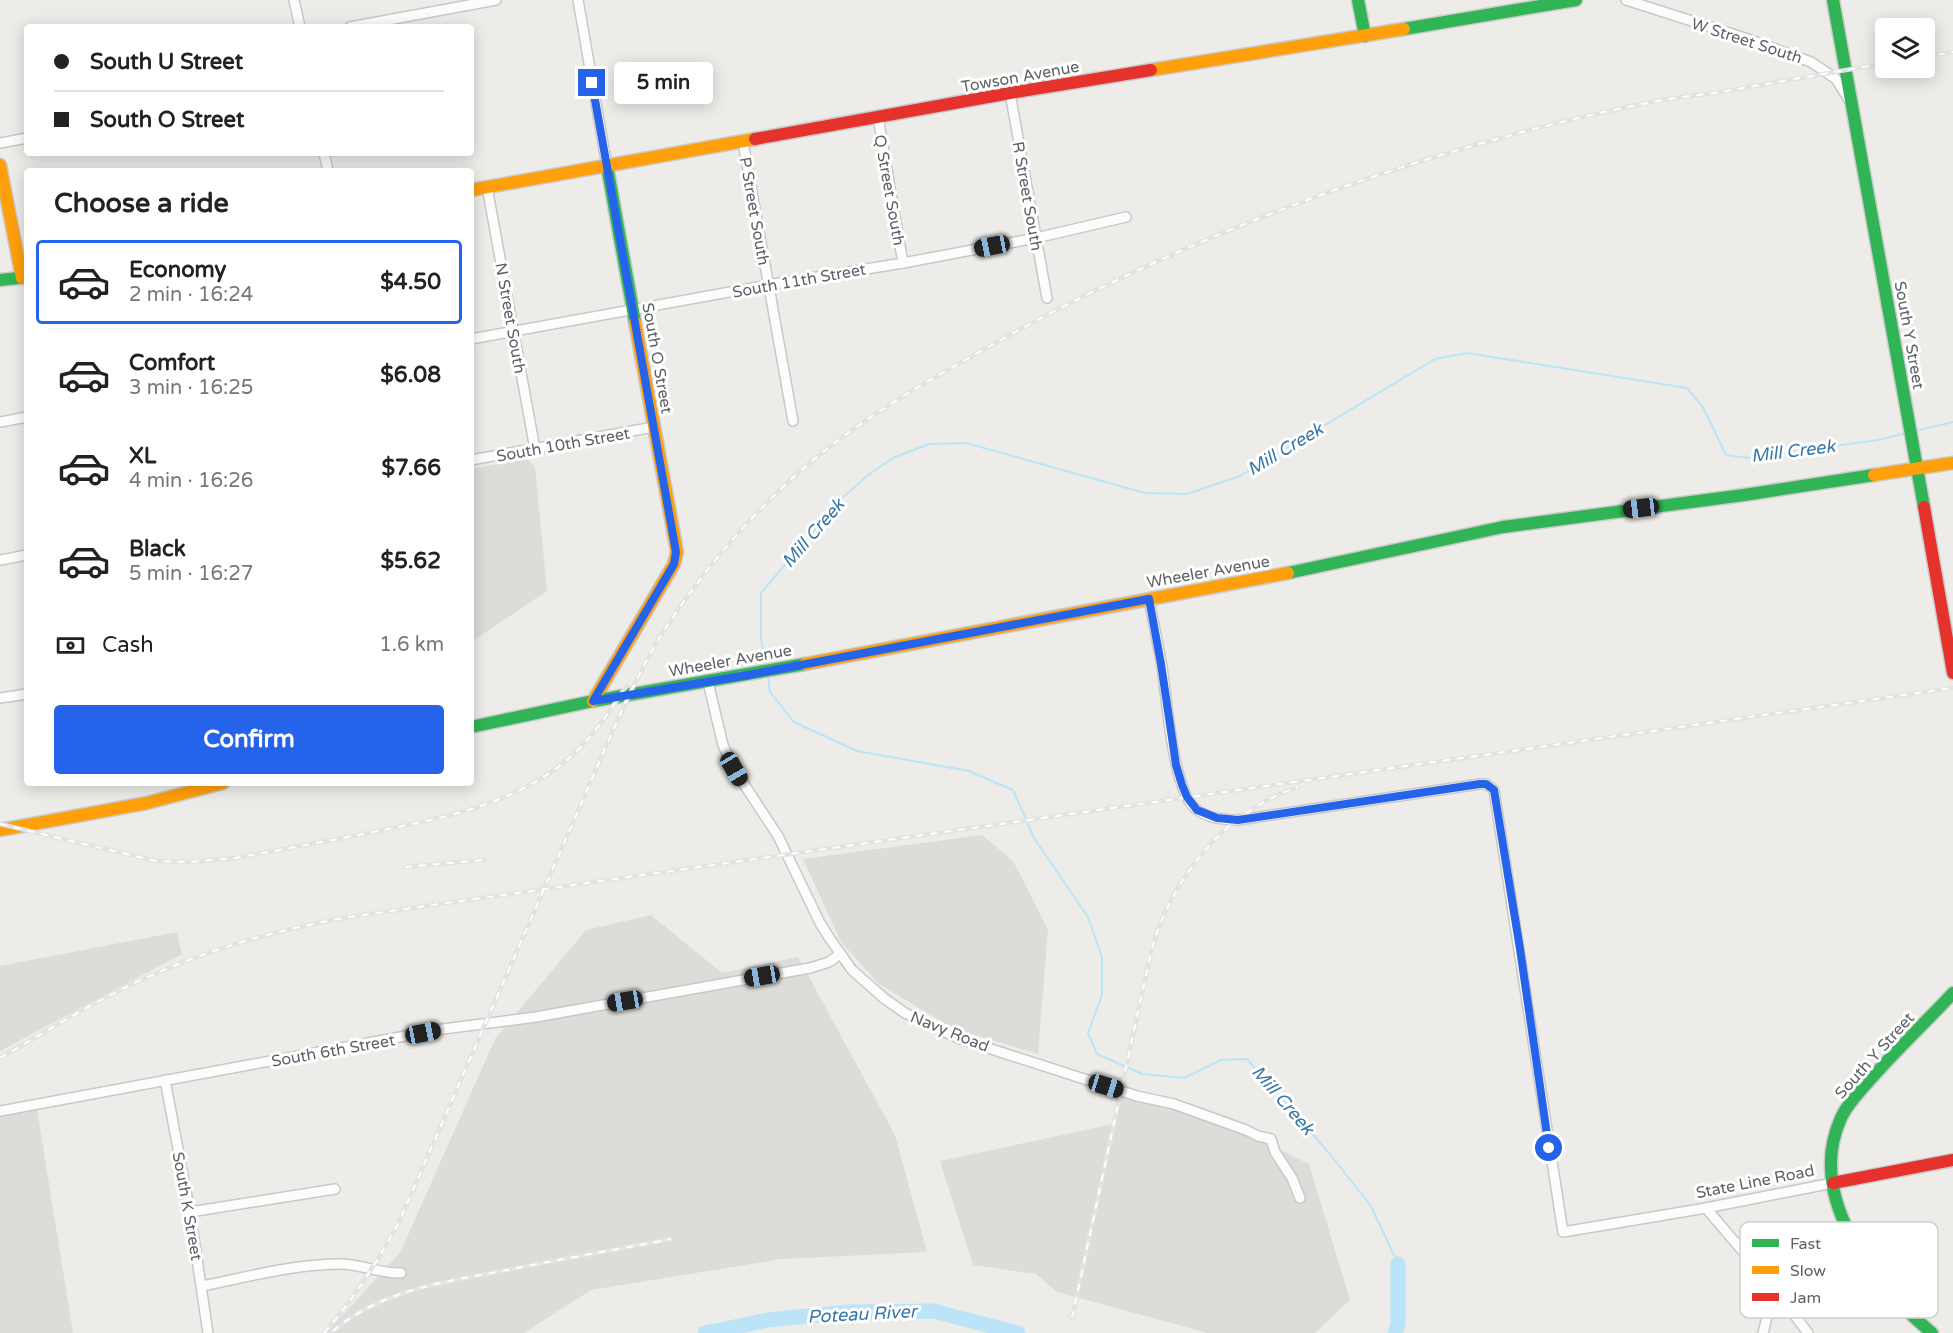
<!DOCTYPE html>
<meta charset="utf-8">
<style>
:root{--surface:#fff;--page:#f2f2f2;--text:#222;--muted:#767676;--line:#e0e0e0;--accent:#2563eb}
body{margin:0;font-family:"Varela Round",sans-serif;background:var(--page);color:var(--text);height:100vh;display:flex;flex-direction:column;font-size:22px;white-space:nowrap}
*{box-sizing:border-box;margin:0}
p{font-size:20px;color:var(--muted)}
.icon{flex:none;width:33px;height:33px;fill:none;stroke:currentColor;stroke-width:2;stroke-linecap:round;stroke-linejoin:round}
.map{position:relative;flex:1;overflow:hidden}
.panel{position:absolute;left:24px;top:168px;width:450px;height:618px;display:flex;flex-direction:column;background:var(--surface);border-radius:6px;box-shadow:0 3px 15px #0003}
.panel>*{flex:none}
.banner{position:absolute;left:24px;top:24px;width:450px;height:132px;border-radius:6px;box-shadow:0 3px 15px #0003;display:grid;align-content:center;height:132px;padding:0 30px;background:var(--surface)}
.buttons{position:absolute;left:1875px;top:18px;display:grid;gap:12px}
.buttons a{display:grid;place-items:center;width:60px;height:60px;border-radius:6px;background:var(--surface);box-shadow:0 3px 15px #0003;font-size:30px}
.end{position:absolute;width:27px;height:27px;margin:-14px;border:8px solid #2563eb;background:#fff;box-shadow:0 0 0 3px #fff}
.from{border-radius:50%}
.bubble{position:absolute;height:42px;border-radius:6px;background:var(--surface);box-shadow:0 3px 15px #0003;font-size:20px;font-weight:700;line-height:42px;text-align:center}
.car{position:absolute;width:18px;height:36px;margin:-18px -9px;border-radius:8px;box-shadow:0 0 4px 2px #0007;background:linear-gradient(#222 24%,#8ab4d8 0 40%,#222 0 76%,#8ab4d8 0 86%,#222 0)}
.banner b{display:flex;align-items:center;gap:21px;height:57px;font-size:22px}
.banner b+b{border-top:2px solid var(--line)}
.banner i{width:15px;height:15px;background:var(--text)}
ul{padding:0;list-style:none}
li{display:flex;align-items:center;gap:18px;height:84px;margin:0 12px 9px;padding:0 18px;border:3px solid transparent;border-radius:6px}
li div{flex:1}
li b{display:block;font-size:22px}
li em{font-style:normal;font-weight:700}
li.active{border-color:var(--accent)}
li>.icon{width:54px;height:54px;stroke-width:1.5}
h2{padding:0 30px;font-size:27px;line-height:72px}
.pay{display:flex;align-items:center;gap:15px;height:66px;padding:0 30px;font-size:22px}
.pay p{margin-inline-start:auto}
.action{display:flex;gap:12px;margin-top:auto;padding:12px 30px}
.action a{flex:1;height:69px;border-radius:6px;background:var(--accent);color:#fff;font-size:24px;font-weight:700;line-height:69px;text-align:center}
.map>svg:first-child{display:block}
.industrial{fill:#dedcd9}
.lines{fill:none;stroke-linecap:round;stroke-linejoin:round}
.stream{stroke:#bbe4f8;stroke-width:2}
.river{stroke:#bbe4f8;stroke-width:15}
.street-casing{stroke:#c8c8c9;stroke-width:12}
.fast-casing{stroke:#c9caca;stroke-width:15}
.slow-casing{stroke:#c9caca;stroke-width:15}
.jam-casing{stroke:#c9caca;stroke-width:15}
.street{stroke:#fcfcfc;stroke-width:9}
.fast{stroke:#30b455;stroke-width:12}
.slow{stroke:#ff9f0a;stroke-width:12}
.jam{stroke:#e5322d;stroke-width:12}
.rail-casing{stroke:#e3e3e3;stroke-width:4.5}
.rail{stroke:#fff;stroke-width:2;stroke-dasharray:7;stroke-linecap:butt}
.route{stroke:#2563eb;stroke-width:8}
.labels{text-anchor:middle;stroke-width:6;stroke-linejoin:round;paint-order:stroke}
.street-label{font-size:16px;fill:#5c6266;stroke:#fff}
.water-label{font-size:18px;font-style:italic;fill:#3677a7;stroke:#fff}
.key{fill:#fff;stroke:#ced0d1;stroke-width:1.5}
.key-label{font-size:16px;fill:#5c6266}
</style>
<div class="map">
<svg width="1953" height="1333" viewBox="0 0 1953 1333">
<rect width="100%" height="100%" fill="#edece8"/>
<!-- industrial -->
<g class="industrial">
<polygon points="527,459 535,467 547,591 471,642 471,469"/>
<polygon points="982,835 1013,861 1048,929 1038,1054 952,1028 879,984 841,942 803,859"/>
<polygon points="651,915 722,973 798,957 895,1135 927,1252 782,1259 591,1290 524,1333 326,1333 400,1253 495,1039 586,930"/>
<polygon points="177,932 182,954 0,1051 0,966"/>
<polygon points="1117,1093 1217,1119 1309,1164 1350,1300 1315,1333 1208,1333 1057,1292 1036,1274 973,1265 940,1161 1114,1124"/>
<polygon points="37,1109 73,1333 0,1333 0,1116"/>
</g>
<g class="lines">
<!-- stream -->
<g class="stream">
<polyline points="1915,431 1953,422"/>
<polyline points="766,668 761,638 761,593 840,500 868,475 893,458 929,444 966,443 1145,493 1187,494 1240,476 1435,359 1467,353 1687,388 1703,407 1726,455 1748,458 1878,440 1907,433"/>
<polyline points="768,677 770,692 794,722 857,751 969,771 1013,790 1034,838 1088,917 1102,957 1102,995 1088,1033 1097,1054 1142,1074 1184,1078 1221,1060 1247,1059 1329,1153 1371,1206 1398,1264"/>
</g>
<!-- river -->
<g class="river">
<polyline points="705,1333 768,1320 849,1312 933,1311 1018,1333"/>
<polyline points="1395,1333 1398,1324 1398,1264"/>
</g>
<!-- street casing -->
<g class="street-casing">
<g id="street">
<polyline points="294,0 300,27"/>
<polyline points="578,0 607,166"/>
<polyline points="1626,0 1745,38 1811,62 1836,79 1849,100"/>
<polyline points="350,27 496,0"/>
<polyline points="1010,93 1047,298"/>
<polyline points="878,117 903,263"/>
<polyline points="743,142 793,421"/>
<polyline points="0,143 27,138"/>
<polyline points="324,153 328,171"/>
<polyline points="487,187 535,449"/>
<polyline points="471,339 768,285 903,263 1036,238 1126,217"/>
<polyline points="0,422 27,417"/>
<polyline points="471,460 654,427"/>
<polyline points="0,560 27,555"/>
<path d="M1149 599C1153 621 1158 644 1162 667 1167 699 1172 781 1192 805 1203 818 1223 820 1238 820L1480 784H1486L1494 790 1563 1232 1706 1208 1833 1183"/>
<polyline points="708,682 723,745 734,769 778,836 820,923 830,939 852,970 885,999 905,1013 960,1039 1137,1096 1174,1104 1246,1130 1258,1136 1271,1139 1275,1152 1292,1178 1300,1198"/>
<polyline points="0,698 27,694"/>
<polyline points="165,1080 190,1212 208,1333"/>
<polyline points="0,1111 443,1029 536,1017 810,968 829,962 840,954"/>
<polyline points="1706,1208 1774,1288 1808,1333"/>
<polyline points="190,1212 335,1189"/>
<path d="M202 1286C247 1277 294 1264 341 1264 361 1264 380 1274 401 1273"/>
<polyline points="1763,1333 1774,1288"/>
</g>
</g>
<!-- fast casing -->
<g class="fast-casing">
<g id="fast">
<polyline points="1358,0 1365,36"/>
<polyline points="1833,0 1924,507"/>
<polyline points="1404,29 1576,0"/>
<polyline points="607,166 635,322"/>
<polyline points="0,280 27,277"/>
<polyline points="1288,573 1503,527 1744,495 1874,475"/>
<polyline points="471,727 593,701 805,664"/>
<path d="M1932 1333C1874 1285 1805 1197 1841 1118 1847 1105 1858 1093 1868 1082 1895 1051 1925 1023 1953 993"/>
</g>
</g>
<!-- slow casing -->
<g class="slow-casing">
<g id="slow">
<polyline points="1151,70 1404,29"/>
<polyline points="0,165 22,278"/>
<polyline points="471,190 755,139"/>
<polyline points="1874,475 1953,463"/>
<polyline points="805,664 1288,573"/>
<polyline points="593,701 674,564 677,552 635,322"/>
<polyline points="0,830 147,803 223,783"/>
</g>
</g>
<!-- jam casing -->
<g class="jam-casing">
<g id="jam">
<polyline points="755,139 1010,93 1151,70"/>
<polyline points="1924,507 1953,673"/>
<polyline points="1833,1183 1953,1160"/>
</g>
</g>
<!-- street -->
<use href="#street" class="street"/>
<!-- fast -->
<use href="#fast" class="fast"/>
<!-- slow -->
<use href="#slow" class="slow"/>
<!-- jam -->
<use href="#jam" class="jam"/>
<!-- rail casing -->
<g class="rail-casing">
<g id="rail">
<polyline points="1924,57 1953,52"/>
<path d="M0 824 156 861 190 862 235 858C283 849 330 841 378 831 444 818 514 804 567 760 592 739 609 712 627 685"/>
<polyline points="405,867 485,860"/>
<path d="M0 1058C51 1029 102 996 157 973 218 946 283 929 349 917L1953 688"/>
<path d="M1072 1318 1150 956C1169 881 1223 812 1298 787"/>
<path d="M333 1331C385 1287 453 1281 517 1268 568 1258 619 1249 671 1239"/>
<path d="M324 1333C354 1299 377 1262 399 1222L611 735C626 701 642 666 662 634 695 582 736 532 781 489 842 429 918 386 992 345 1195 230 1433 145 1662 100 1680 97 1697 95 1715 93 1772 83 1829 73 1886 63"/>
</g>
</g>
<!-- rail -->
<use href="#rail" class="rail"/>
</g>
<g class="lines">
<!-- route -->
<polyline class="route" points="592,83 676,552 674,564 593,701 748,675 1149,599 1161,664 1176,765 1182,785 1187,797 1197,810 1217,818 1238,820 1480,784 1486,784 1494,790 1520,949 1549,1148"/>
</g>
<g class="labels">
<!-- street labels -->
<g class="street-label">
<text transform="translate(1747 40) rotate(18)" y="6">W Street South</text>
<text transform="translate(1020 76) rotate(-10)" y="6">Towson Avenue</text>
<text transform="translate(890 190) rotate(80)" y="6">Q Street South</text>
<text transform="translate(1028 196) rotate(80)" y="6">R Street South</text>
<text transform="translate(755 211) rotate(80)" y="6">P Street South</text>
<text transform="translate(799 280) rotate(-10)" y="6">South 11th Street</text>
<text transform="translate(511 318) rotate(80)" y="6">N Street South</text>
<text transform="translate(1910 335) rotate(80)" y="6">South Y Street</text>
<text transform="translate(658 358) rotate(80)" y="6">South O Street</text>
<text transform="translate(563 444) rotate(-10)" y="6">South 10th Street</text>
<text transform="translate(1208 571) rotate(-10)" y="6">Wheeler Avenue</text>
<text transform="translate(730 660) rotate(-10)" y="6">Wheeler Avenue</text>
<text transform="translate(950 1031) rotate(22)" y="6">Navy Road</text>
<text transform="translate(333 1050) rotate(-10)" y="6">South 6th Street</text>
<text transform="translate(1874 1055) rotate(-48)" y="6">South Y Street</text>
<text transform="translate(1755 1181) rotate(-11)" y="6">State Line Road</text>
<text transform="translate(188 1206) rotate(80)" y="6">South K Street</text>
</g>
<!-- water labels -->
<g class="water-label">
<text transform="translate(1285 449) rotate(-31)" y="6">Mill Creek</text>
<text transform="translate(1793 451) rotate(-7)" y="6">Mill Creek</text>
<text transform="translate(813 533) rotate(-49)" y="6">Mill Creek</text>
<text transform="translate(1283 1100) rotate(49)" y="6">Mill Creek</text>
<text transform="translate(862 1314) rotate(-3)" y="6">Poteau River</text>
</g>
</g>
<!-- legend -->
<rect x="1740" y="1222" width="198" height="96" rx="9" class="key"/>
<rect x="1752" y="1239" width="27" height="8" fill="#30b455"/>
<rect x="1752" y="1266" width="27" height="8" fill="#ff9f0a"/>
<rect x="1752" y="1293" width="27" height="8" fill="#e5322d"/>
<g class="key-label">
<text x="1790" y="1249">Fast</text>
<text x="1790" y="1276">Slow</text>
<text x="1790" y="1303">Jam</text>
</g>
</svg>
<div class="buttons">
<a><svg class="icon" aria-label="layers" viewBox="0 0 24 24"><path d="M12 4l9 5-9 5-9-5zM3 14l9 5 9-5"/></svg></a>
</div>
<i class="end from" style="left:1549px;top:1148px"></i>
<i class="end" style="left:592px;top:83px"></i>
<div class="bubble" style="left:614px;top:62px;width:99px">5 min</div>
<i class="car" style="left:992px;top:246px;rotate:259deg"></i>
<i class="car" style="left:1641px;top:508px;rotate:263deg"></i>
<i class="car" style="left:734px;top:769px;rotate:150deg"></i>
<i class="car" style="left:762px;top:976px;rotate:260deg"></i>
<i class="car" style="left:625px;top:1001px;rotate:260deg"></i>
<i class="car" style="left:423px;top:1033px;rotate:79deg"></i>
<i class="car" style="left:1106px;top:1086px;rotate:107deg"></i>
<div class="banner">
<b><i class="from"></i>South U Street</b>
<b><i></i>South O Street</b>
</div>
<section class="panel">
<h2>Choose a ride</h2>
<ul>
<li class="active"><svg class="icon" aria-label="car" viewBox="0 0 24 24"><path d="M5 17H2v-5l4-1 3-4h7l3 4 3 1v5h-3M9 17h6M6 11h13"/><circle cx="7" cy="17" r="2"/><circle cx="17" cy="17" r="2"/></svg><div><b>Economy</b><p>2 min · 16:24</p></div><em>$4.50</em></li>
<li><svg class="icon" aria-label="car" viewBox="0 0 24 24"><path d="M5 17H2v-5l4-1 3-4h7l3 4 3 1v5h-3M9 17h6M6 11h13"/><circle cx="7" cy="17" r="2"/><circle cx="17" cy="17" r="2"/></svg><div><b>Comfort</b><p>3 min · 16:25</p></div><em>$6.08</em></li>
<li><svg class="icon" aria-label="car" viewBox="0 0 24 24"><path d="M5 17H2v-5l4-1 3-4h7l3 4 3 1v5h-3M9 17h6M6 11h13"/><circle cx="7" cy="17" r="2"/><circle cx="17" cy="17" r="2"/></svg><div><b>XL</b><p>4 min · 16:26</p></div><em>$7.66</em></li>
<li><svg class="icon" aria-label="car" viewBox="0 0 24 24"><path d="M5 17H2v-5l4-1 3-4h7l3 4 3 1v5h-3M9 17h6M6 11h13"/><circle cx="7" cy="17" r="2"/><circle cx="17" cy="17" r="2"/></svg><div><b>Black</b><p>5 min · 16:27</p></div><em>$5.62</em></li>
</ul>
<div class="pay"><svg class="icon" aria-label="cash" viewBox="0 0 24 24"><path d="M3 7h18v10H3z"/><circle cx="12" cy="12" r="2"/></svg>Cash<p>1.6 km</p></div>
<div class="action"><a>Confirm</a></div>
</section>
</div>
